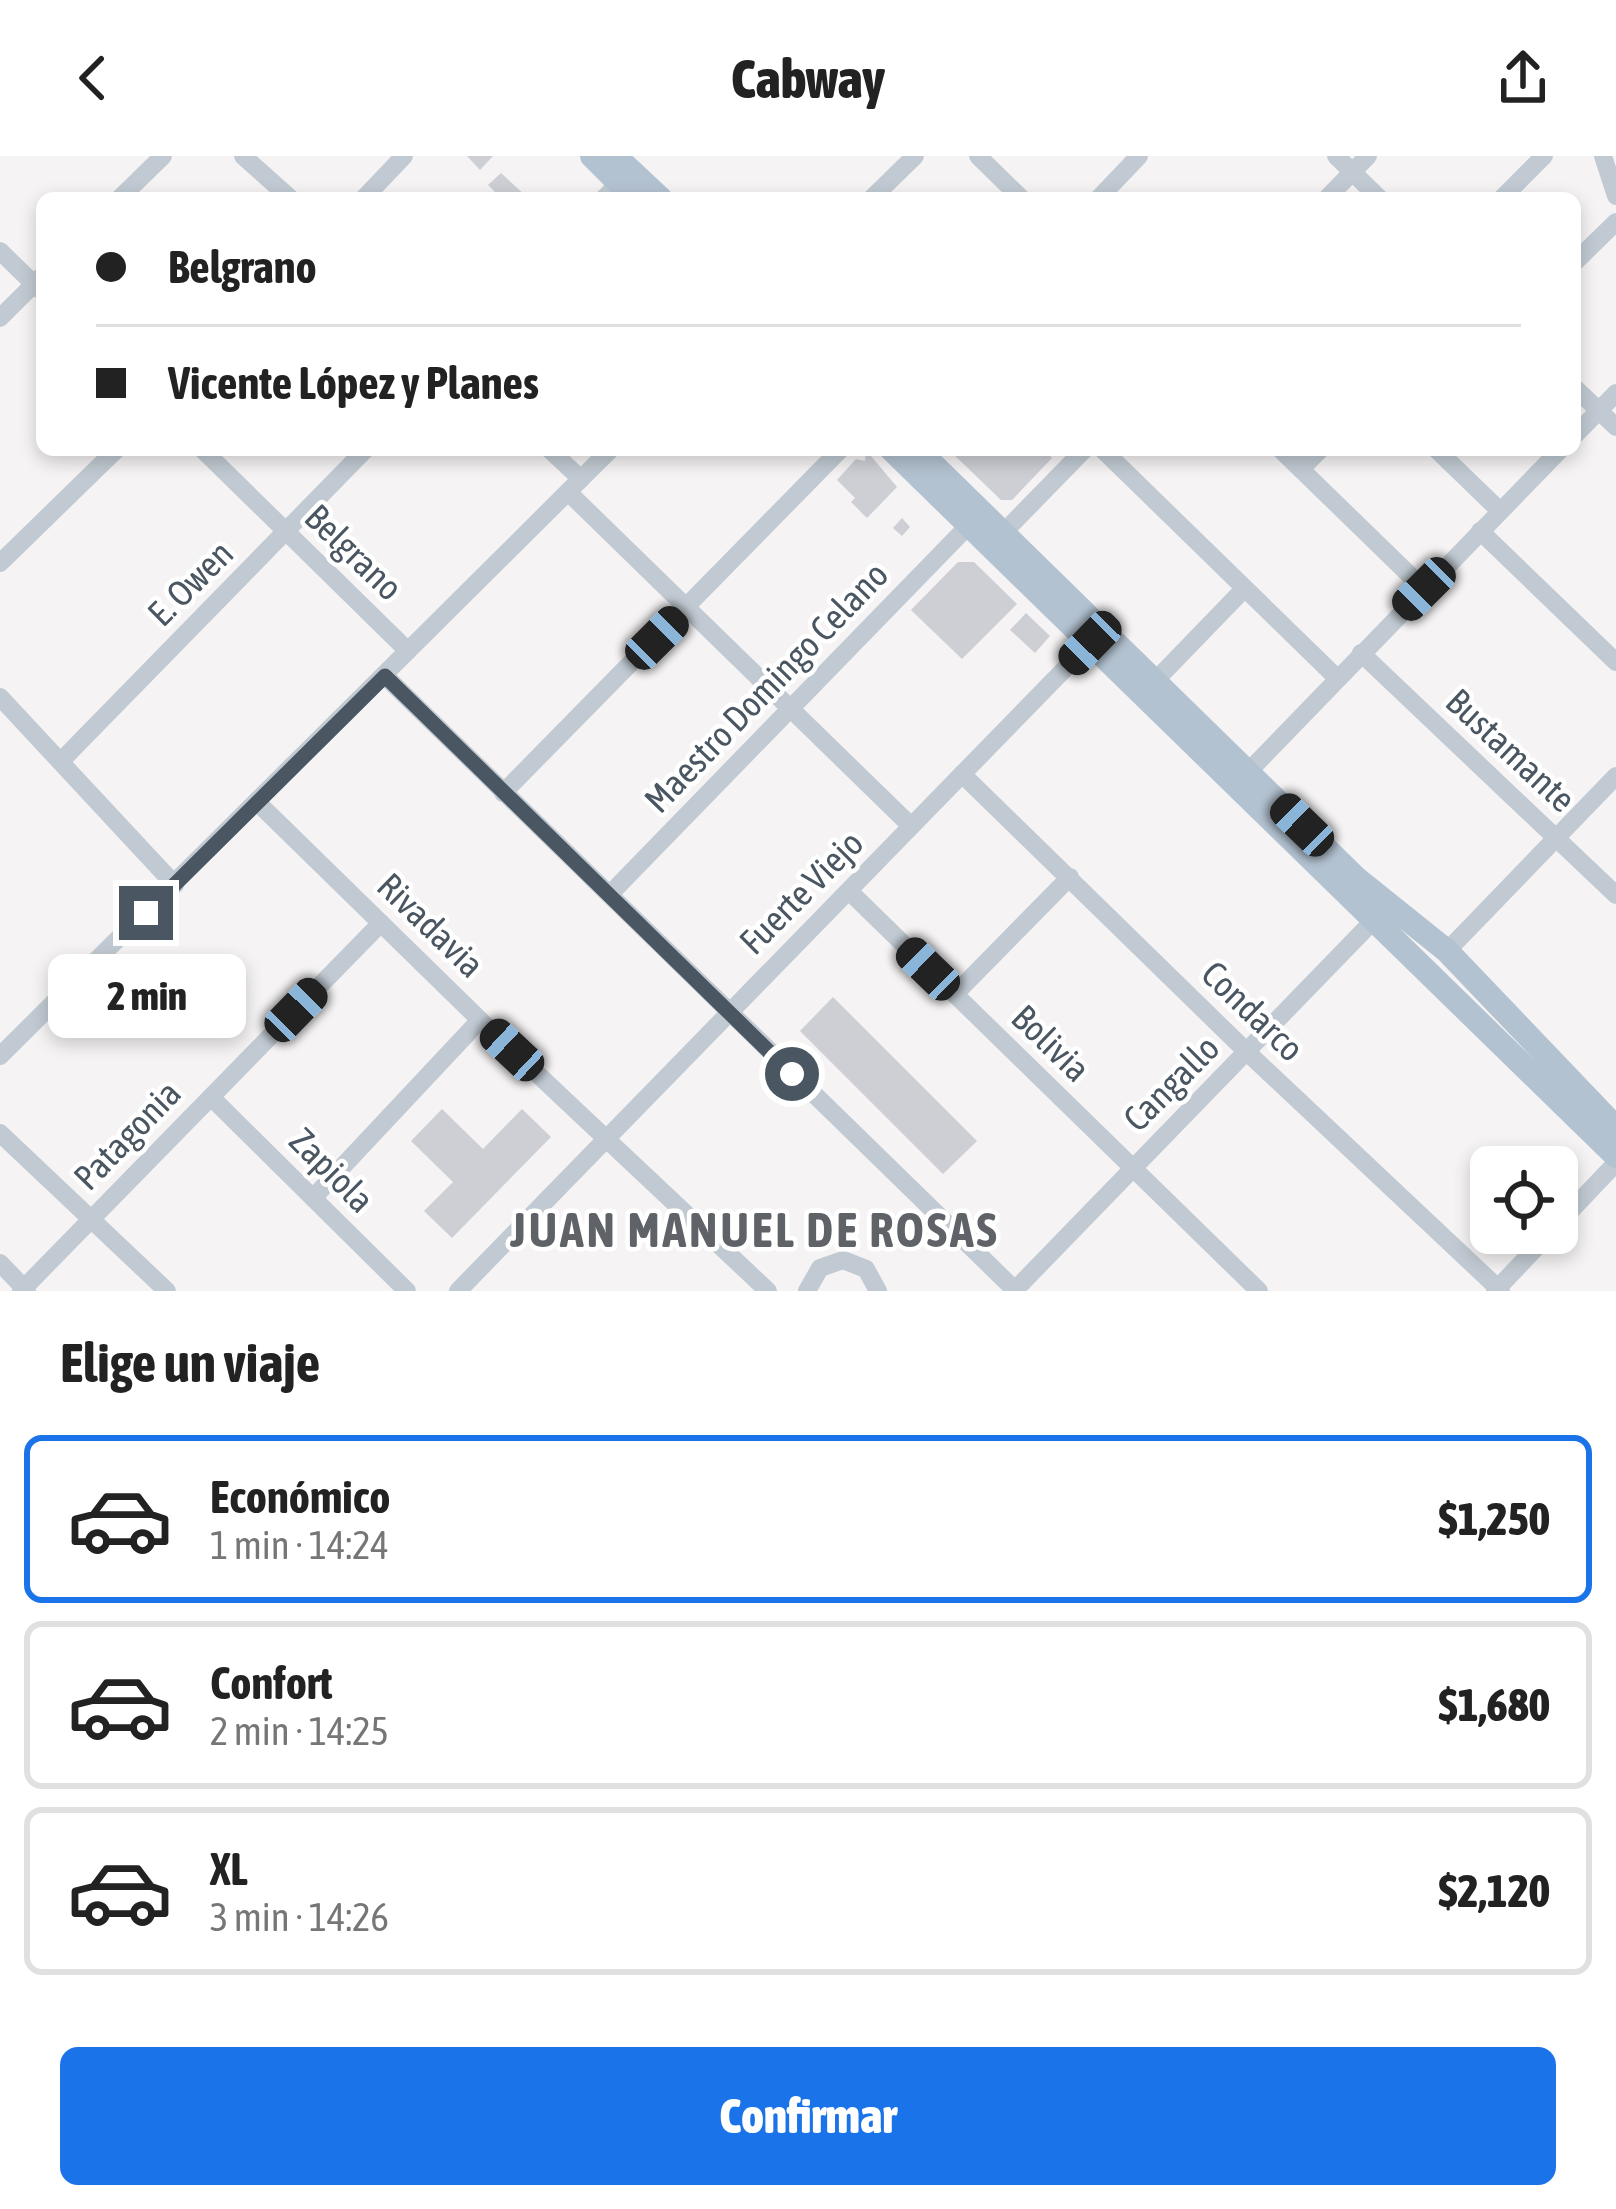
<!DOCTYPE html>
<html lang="es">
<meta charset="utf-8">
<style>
:root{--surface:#fff;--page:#f2f2f2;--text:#222;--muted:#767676;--line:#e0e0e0;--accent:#1a73e8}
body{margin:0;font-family:"Asap Condensed",sans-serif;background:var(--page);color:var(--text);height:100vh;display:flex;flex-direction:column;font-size:45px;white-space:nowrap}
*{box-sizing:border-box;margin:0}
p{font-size:39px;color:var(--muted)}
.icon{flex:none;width:66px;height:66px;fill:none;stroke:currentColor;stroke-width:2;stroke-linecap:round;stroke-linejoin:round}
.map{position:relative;height:1135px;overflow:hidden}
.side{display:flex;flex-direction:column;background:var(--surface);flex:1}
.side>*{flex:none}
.top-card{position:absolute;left:36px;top:36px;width:1545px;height:264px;border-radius:18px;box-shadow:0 6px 18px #0003;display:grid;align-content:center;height:264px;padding:0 60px;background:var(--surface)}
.tools{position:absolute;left:1470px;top:990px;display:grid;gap:24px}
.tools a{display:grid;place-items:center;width:108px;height:108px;border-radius:18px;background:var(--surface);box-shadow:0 6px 18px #0003;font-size:60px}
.end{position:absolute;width:54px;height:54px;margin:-27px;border:15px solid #4a5661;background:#fff;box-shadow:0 0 0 6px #fff}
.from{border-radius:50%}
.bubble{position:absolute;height:84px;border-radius:18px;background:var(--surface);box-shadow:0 6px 18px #0003;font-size:39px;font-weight:800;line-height:84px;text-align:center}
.car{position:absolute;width:36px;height:72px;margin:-36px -18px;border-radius:15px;box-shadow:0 0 9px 3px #0007;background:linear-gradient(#222 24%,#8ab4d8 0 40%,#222 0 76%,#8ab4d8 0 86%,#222 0)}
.top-card b{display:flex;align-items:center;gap:42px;height:114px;font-size:45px}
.top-card b+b{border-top:3px solid var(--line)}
.top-card i{width:30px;height:30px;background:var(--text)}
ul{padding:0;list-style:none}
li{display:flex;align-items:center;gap:36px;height:168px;margin:0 24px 18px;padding:0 36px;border:6px solid var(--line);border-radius:18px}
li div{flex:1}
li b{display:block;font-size:45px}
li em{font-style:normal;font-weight:800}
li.on{border-color:var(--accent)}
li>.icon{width:108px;height:108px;stroke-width:1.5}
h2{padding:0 60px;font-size:54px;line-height:144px}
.action{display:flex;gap:24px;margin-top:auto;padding:24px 60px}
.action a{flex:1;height:138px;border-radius:18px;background:var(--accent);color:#fff;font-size:48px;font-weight:800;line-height:138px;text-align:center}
header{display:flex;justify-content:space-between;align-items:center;height:156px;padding:0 60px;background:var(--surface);font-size:54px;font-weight:800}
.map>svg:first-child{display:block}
.building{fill:#cdcfd5}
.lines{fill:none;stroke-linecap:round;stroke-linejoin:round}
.minor{stroke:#c1cad2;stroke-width:18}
.major{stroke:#b3c2d1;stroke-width:24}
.route{stroke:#4a5661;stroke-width:15}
.labels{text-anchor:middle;stroke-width:9;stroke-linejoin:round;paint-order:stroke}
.street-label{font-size:36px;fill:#4a5661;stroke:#fff}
.district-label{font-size:48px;font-weight:bold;letter-spacing:3px;fill:#5f6368;stroke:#fff}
</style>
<header><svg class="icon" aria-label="back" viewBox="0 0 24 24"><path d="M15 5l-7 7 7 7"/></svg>Cabway<svg class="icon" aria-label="share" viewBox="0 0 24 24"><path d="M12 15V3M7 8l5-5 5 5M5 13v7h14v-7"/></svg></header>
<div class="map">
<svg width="1616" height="1135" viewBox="0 0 1616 1135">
<rect width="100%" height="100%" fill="#f5f3f3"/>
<!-- building -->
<g class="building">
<polygon points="467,0 493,0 480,14"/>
<polygon points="501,17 528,42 501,42 488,29"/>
<polygon points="866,294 897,331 867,362 851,346 855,342 837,324 856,303 865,305"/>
<polygon points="949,294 1044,294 1052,302 1012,344 1001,344"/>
<polygon points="902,362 910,371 902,380 893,372"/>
<polygon points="958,406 974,406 1017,448 962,503 911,454"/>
<polygon points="1026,457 1050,480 1035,497 1010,474"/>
<polygon points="833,841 977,985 943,1018 800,875"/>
<polygon points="442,953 483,993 522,953 551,981 452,1082 424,1055 453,1026 411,985"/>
</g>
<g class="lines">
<!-- minor -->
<g class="minor">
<polyline points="243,0 290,42"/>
<polyline points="978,0 1021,42"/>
<polyline points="1336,0 1379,42"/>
<polyline points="1603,0 1616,40"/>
<polyline points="120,42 163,0"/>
<polyline points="364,42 404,0"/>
<polyline points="604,42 619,27"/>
<polyline points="872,42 915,0"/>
<polyline points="1099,42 1139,0"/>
<polyline points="1327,42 1368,0"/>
<polyline points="1502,42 1544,0"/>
<polyline points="0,95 39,133"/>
<polyline points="1575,106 1616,66"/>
<polyline points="0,162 42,120"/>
<polyline points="1575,232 1616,271"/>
<polyline points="1575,279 1616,237"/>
<polyline points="203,294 408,495"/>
<polyline points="550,294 581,323"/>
<polyline points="1103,294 1337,522"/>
<polyline points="1281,294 1424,433"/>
<polyline points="1437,294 1500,355"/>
<polyline points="1301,313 1320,294"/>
<polyline points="568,336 911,670"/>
<polyline points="1480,375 1616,506"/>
<polyline points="1003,377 1084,294"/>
<polyline points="0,407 116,294"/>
<polyline points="1361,497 1616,739"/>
<polyline points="385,520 1016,1135"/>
<polyline points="1155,525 1244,433"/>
<polyline points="0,541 175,729"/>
<polyline points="61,605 365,294"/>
<polyline points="1248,616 1560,294"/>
<polyline points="962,618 1247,896 1501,1135"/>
<polyline points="503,637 840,294"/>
<polyline points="258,647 480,864 768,1135"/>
<polyline points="849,735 1259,1135"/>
<polyline points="610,738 969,369"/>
<polyline points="1447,795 1616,620"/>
<polyline points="955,838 1070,721"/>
<polyline points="0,900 610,294"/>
<polyline points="211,941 407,1135"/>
<polyline points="0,977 167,1135"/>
<polyline points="313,1042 480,864"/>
<polyline points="1557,1069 1616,1007"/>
<polyline points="0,1107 27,1135"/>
<polyline points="21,1135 381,767"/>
<polyline points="458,1135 1090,487"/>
<polyline points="807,1135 820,1112 843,1104 866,1113 878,1135"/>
<polyline points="1014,1135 1374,764"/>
<polyline points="1495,1135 1550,1077"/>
</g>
<!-- major -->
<g class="major">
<polyline points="592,0 634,42"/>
<polyline points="615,0 660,42"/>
<polyline points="892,294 1616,1000"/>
<polyline points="918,294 1356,722 1447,795 1616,972"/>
</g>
</g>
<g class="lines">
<!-- route -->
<polyline class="route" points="146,757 385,520 792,918"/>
</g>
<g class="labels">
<!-- street labels -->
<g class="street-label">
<text transform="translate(354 396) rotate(44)" y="13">Belgrano</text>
<text transform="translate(190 427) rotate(-45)" y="13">E. Owen</text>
<text transform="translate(766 531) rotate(-46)" y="13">Maestro Domingo Celano</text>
<text transform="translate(1511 594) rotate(43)" y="13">Bustamante</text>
<text transform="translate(801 736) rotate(-45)" y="13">Fuerte Viejo</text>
<text transform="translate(431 769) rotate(44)" y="13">Rivadavia</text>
<text transform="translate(1253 855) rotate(44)" y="13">Condarco</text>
<text transform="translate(1051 887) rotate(44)" y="13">Bolivia</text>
<text transform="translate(1171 927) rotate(-45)" y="13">Cangallo</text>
<text transform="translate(127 979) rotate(-46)" y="13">Patagonia</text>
<text transform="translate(332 1014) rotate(45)" y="13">Zapiola</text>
</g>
<!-- district labels -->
<g class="district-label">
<text x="755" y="1091">JUAN MANUEL DE ROSAS</text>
</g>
</g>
</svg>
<div class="tools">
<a><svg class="icon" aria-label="locate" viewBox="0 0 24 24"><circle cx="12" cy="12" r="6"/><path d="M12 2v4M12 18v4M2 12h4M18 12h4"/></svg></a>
</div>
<i class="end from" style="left:792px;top:918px"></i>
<i class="end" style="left:146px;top:757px"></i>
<div class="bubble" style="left:48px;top:798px;width:198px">2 min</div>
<i class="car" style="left:1424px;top:433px;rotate:225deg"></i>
<i class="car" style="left:657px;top:482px;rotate:45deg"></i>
<i class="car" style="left:1090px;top:487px;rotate:224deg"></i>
<i class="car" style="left:1302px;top:669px;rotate:314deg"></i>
<i class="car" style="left:928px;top:813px;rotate:314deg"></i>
<i class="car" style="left:296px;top:854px;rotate:44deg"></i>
<i class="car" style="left:512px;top:894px;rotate:313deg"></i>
<div class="top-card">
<b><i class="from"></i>Belgrano</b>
<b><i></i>Vicente López y Planes</b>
</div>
</div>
<section class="side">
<h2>Elige un viaje</h2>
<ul>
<li class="on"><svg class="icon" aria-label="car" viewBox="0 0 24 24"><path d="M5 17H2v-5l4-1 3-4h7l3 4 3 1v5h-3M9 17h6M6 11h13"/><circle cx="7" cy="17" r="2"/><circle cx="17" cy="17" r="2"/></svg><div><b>Económico</b><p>1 min · 14:24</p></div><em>$1,250</em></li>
<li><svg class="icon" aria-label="car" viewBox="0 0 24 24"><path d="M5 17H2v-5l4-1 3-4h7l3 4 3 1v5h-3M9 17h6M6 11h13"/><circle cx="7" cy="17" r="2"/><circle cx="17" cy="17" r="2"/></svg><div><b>Confort</b><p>2 min · 14:25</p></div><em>$1,680</em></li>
<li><svg class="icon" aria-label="car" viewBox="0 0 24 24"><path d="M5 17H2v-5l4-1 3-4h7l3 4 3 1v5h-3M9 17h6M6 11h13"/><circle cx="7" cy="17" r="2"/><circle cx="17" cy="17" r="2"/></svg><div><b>XL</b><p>3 min · 14:26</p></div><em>$2,120</em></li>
</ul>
<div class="action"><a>Confirmar</a></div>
</section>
